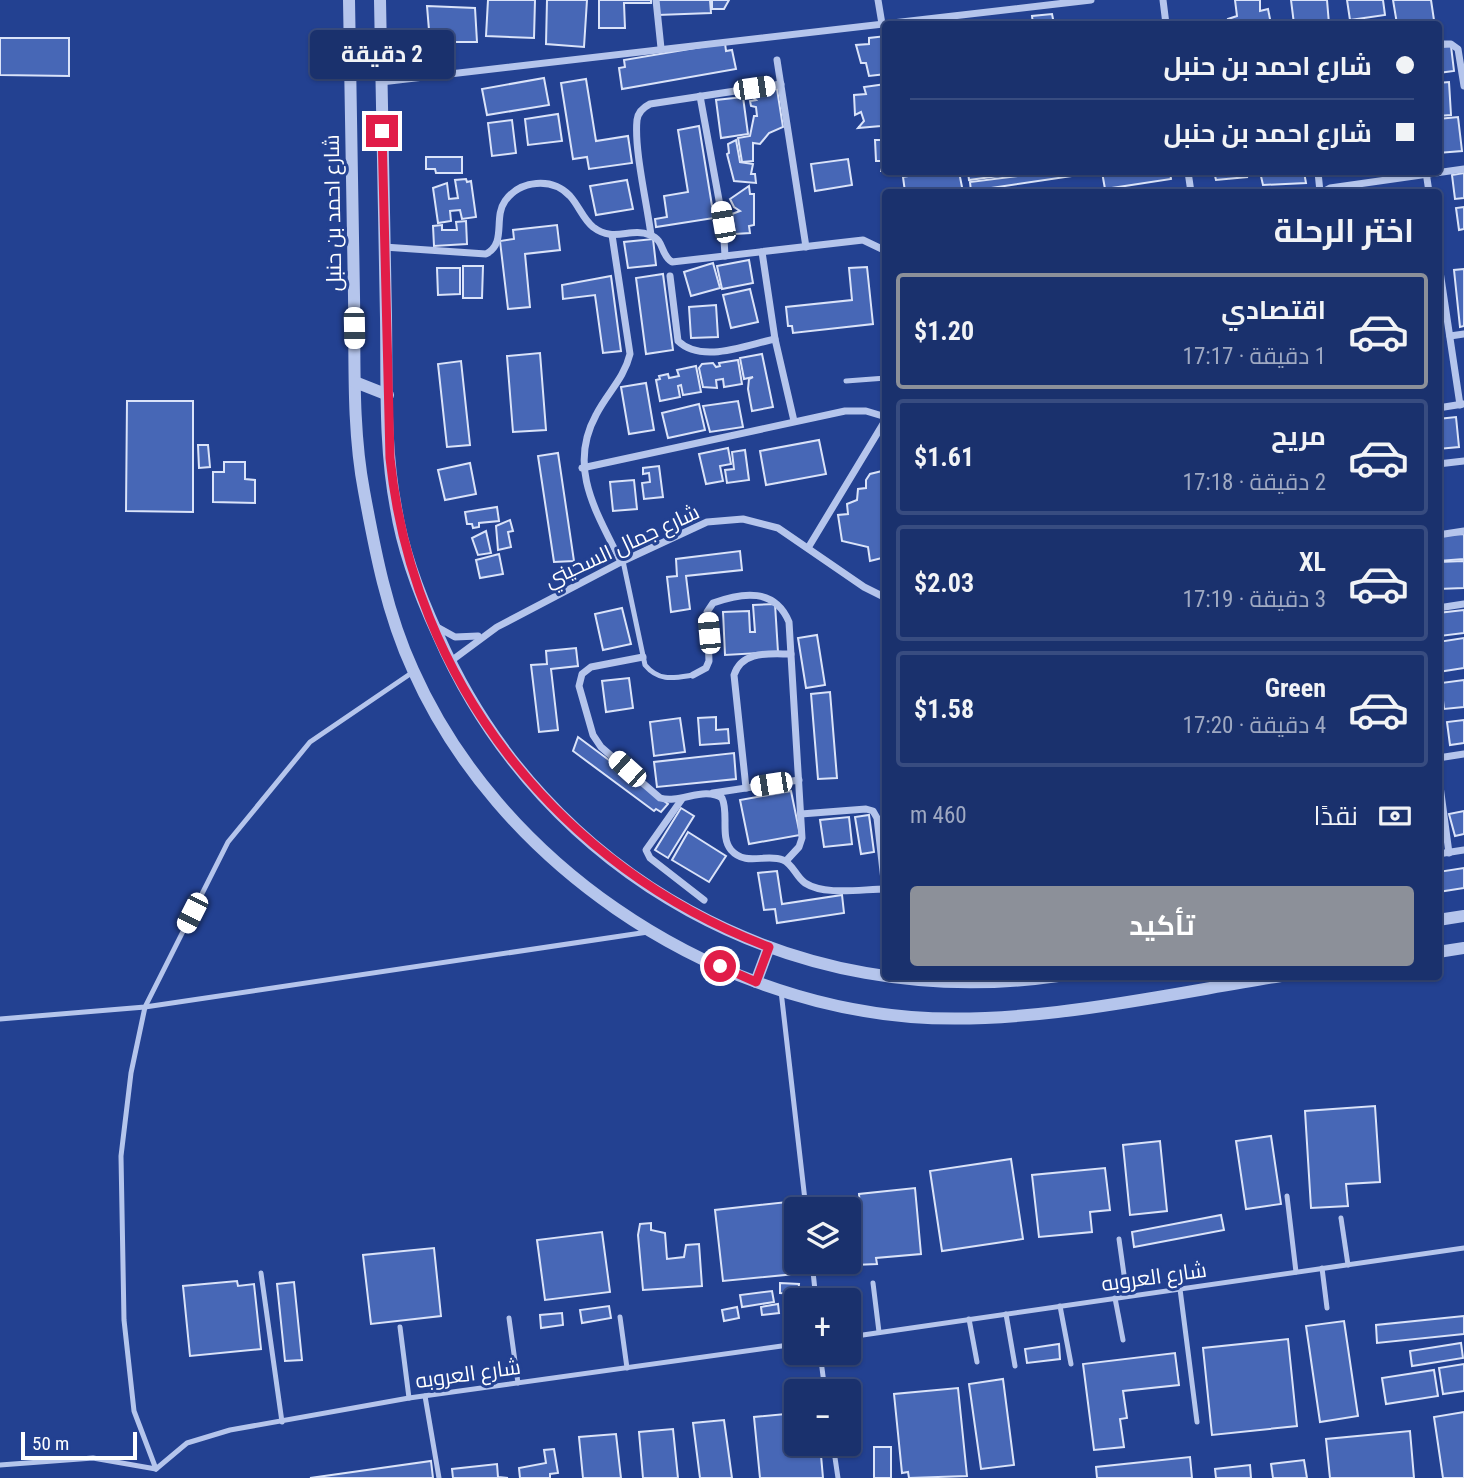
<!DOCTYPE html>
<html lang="ar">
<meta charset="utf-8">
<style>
:root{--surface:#1a316d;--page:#233972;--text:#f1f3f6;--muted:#9fa9c2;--line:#384c80;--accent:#8c9099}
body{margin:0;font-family:"Roboto Condensed",Cairo,sans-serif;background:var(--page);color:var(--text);direction:rtl;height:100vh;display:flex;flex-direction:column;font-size:26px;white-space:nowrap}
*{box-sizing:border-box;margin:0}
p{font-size:23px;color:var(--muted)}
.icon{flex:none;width:38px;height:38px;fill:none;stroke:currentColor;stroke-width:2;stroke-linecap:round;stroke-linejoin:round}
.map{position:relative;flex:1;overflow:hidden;direction:ltr}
.drawer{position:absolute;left:882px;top:189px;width:560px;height:791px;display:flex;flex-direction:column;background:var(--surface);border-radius:7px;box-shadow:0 2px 5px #0004,0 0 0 2px var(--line);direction:rtl}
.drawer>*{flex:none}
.top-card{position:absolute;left:882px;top:21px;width:560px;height:154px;border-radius:7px;box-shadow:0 2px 5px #0004,0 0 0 2px var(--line);direction:rtl;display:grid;align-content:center;height:154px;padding:0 28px;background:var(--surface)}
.tools{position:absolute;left:784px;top:1197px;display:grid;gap:14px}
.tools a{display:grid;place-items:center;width:77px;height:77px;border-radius:7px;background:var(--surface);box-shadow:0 2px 5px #0004,0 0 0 2px var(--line);font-size:35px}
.scale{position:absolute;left:21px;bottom:18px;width:116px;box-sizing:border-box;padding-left:7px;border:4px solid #fff;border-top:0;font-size:19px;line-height:24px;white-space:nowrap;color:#fff;-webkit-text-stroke:5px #234191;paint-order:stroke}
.end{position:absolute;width:32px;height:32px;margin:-16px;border:9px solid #e11d48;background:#fff;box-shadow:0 0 0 4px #fff}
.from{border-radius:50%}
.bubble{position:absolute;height:49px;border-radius:7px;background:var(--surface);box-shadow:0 2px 5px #0004,0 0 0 2px var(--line);font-size:23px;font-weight:700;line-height:49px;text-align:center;direction:rtl}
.car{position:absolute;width:21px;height:42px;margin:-21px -10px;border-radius:9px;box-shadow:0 0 5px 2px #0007;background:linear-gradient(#fff 24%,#345 0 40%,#fff 0 76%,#345 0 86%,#fff 0)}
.top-card b{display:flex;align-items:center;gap:24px;height:66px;font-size:26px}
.top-card b+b{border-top:2px solid var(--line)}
.top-card i{width:18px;height:18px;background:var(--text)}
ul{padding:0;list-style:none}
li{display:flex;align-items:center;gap:21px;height:116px;margin:0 14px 10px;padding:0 14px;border:4px solid var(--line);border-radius:7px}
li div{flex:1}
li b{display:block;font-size:26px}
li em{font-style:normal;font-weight:700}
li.on{border-color:var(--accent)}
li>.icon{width:63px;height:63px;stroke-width:1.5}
h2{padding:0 28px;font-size:32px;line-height:84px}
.pay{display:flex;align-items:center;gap:18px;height:77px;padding:0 28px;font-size:26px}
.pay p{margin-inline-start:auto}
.cta{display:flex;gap:14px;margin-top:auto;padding:14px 28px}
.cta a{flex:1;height:80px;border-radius:7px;background:var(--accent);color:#fff;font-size:28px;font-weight:700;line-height:80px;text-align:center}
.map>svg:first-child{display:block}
.building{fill:#4767b6;stroke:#dae3f9;stroke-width:2}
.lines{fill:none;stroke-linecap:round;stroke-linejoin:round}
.service{stroke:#b5c5ec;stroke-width:5}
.minor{stroke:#b5c5ec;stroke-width:7}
.tertiary{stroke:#b5c5ec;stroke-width:12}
.route{stroke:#e11d48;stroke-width:9}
.labels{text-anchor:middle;stroke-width:6;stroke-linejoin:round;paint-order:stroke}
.street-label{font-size:21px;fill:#fff;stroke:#234191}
</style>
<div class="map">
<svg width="1464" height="1478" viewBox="0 0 1464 1478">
<rect width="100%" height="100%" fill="#234191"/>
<!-- building -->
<g class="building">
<polygon points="488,0 535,0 534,38 486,36"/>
<polygon points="547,0 587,0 584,47 546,44"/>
<polygon points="599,0 651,0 651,3 624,3 625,28 599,28"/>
<polygon points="657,0 710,0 711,13 658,15"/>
<polygon points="712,0 729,0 724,9 712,9"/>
<polygon points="1235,0 1260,0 1260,11 1268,9 1271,24 1229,24 1228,19 1237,16"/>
<polygon points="1291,0 1327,0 1329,24 1294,24"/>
<polygon points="1347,0 1383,0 1385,15 1350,20"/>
<polygon points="1393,0 1431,0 1434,20 1397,24"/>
<polygon points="427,6 475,8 477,42 430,42"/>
<polygon points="1052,14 1054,24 1033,24 1032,16"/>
<polygon points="886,36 886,74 869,76 866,63 861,63 856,45 869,44 869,38"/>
<polygon points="0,38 69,38 69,76 0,75"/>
<polygon points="725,43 726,51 732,50 736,69 622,89 619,68 625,67 624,60"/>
<polygon points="1451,46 1454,71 1438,73 1438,47"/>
<polygon points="544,78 549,105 487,115 482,89"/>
<polygon points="586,79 596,141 628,136 632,163 589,169 587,157 573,159 561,83"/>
<polygon points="1449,82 1451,115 1438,116 1438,83"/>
<polygon points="886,84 886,121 881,126 858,128 864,121 861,112 855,115 854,95 866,94 864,87"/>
<polygon points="777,89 783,127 769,133 760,144 753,143 753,161 742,162 738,138 750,136 754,116 757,116 756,107 751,106 750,101 756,100 748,93"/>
<polygon points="743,97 748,134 721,138 716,100"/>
<polygon points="558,114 562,141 528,145 525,119"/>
<polygon points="1458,117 1462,151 1438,153 1438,119"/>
<polygon points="512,120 516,153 492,156 488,123"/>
<polygon points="699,126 714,218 656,227 655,219 667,217 664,196 688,192 678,130"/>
<polygon points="885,131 886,171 881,171 881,161 876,161 875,140 884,140"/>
<polygon points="736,140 740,162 753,164 751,174 755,174 756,183 734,181 727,154 729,153 728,144"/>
<polygon points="426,157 462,157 462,173 436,173 435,169 426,169"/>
<polygon points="848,159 852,185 815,191 811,164"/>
<polygon points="930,172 959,172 963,192 905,192 903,177"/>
<polygon points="968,172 1027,172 969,180"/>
<polygon points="1032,172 1099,172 971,191 970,182 1033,174"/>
<polygon points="1102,172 1170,172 1171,179 1105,189"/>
<polygon points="1214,172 1246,172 1247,177 1216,180"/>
<polygon points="1260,172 1304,172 1306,183 1263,185"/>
<polygon points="1464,173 1464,198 1455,199 1452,175"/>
<polygon points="466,179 467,182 471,181 476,217 462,219 460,210 450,211 451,221 438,223 433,188 447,183 449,199 458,198 455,180"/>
<polygon points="627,180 633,209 596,215 590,186"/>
<polygon points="749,186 750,194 754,194 754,225 749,226 750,233 735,234 732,214 740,211 734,207 730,199"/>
<polygon points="1408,189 1408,192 1366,192"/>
<polygon points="1464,207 1464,229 1459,230 1456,208"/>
<polygon points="466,221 467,244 434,246 433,226 442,225 442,230 457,230 456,222"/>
<polygon points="557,225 560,250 525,254 530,307 508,309 500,241 514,239 513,230"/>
<polygon points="653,239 656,265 628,268 624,242"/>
<polygon points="749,260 753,283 722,289 717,266"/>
<polygon points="713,263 720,288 691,296 684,272"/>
<polygon points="463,266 483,266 482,298 463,298"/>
<polygon points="867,267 873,324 793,333 792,326 788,326 786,307 852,300 849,268"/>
<polygon points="437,268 460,268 460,294 438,295"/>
<polygon points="1464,269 1464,326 1460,327 1454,270"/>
<polygon points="663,274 673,350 646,354 636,278"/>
<polygon points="611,276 621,351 603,353 595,295 563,299 562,285"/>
<polygon points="750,289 758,322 731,328 723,295"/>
<polygon points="716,305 718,337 691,338 689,307"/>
<polygon points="540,353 546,430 513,432 507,356"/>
<polygon points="762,354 773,407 752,411 748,389 749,379 753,377 744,379 740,358"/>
<polygon points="738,360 742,384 724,387 723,379 716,380 717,388 703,387 699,368 702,364 713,363 716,367 720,366 719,363"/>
<polygon points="461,361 470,445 447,447 438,364"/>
<polygon points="696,366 701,392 683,395 681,385 678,386 680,397 660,401 656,380 660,379 659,376 668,374 669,378 679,376 677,370"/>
<polygon points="646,383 654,430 629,434 621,387"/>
<polygon points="127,401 193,401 193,512 126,511"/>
<polygon points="738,401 743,427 710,432 703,406"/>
<polygon points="699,404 705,430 668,438 662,413"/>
<polygon points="1456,417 1459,447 1438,449 1438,419"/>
<polygon points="819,440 826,474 766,485 760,451"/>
<polygon points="198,445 208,445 210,467 199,468"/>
<polygon points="728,448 731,464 720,466 723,481 706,484 699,454"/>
<polygon points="745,450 749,480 727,483 725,470 734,469 732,452"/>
<polygon points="558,453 574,561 554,562 538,456"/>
<polygon points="224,462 245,462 245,479 255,480 255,503 213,502 213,472 224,472"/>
<polygon points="470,463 476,494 445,500 438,470"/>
<polygon points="659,466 663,497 644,499 642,483 650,482 649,473 643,474 643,468"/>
<polygon points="886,470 886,557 870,561 868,547 842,541 838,515 848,514 847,504 857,500 858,489 866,488 866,480 870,474"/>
<polygon points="634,480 637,509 613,511 610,482"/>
<polygon points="497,507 499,521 479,523 479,527 473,528 472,524 467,524 465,512"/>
<polygon points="510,520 513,531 508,532 511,547 498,550 496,526"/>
<polygon points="486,531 491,553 478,555 472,538"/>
<polygon points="1464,534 1464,559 1438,561 1438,535"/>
<polygon points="740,551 742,570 686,576 690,609 671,612 667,577 677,576 676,559"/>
<polygon points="499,554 503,574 480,578 476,560"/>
<polygon points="1464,561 1464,588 1438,589 1438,562"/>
<polygon points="775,604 778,652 725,655 723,612 749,611 750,632 755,632 753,605"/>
<polygon points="622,608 631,644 603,650 595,614"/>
<polygon points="1464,610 1464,633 1440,636 1438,613"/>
<polygon points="817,635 825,685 806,688 798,638"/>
<polygon points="1464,638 1464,668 1438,672 1438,642"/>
<polygon points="576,648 578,666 551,669 558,730 539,732 531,665 547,664 546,651"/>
<polygon points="629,678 633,708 606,712 602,681"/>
<polygon points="1464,680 1464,707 1444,709 1441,683"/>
<polygon points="830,692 837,778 818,779 811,694"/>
<polygon points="716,717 716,730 728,729 729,743 700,745 698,718"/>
<polygon points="680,718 685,752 654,756 650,722"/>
<polygon points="1464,720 1464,743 1450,745 1447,722"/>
<polygon points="578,737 668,804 661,812 656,809 654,811 573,751"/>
<polygon points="734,753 736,779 657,787 654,762"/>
<polygon points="791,791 800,835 749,844 740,800"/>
<polygon points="681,808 694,816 668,858 655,850"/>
<polygon points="1464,811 1464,834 1455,836 1449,814"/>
<polygon points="869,815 874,852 861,854 855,817"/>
<polygon points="849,817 852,844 824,847 820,820"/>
<polygon points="688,832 726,856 709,882 672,860"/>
<polygon points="1464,868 1464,888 1438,892 1438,872"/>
<polygon points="777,871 782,904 842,895 844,913 777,923 775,909 764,910 758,873"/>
<polygon points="884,893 886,894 886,934 882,934"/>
<polygon points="1375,1106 1380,1182 1346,1184 1348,1206 1311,1208 1305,1111"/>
<polygon points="1271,1136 1281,1204 1246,1209 1236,1141"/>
<polygon points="1160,1141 1167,1211 1130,1215 1123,1145"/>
<polygon points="1011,1159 1023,1239 942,1251 930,1171"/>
<polygon points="1105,1168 1110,1210 1090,1212 1092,1232 1039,1237 1032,1175"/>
<polygon points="915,1188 921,1254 876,1258 877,1264 854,1265 847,1209 860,1208 859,1194"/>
<polygon points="787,1202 795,1274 723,1281 715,1210"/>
<polygon points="1221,1215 1224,1230 1134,1247 1132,1232"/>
<polygon points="651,1223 651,1230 665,1233 667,1259 684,1257 686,1245 699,1244 702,1286 643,1290 638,1235 640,1224"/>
<polygon points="602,1232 610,1292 545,1300 537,1240"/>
<polygon points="434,1248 441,1316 371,1324 363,1255"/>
<polygon points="237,1281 238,1286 254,1284 261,1349 190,1356 183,1286"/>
<polygon points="294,1282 302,1360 285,1361 277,1284"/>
<polygon points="780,1283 799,1284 798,1294 780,1293"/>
<polygon points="772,1291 774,1302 742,1307 740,1295"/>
<polygon points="778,1304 779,1313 762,1315 761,1307"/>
<polygon points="609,1306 611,1318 582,1323 580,1310"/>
<polygon points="737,1307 739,1318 724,1321 722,1310"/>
<polygon points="562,1313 563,1325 541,1328 540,1315"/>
<polygon points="1464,1316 1464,1334 1377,1343 1376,1325"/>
<polygon points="1344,1321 1358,1416 1320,1422 1306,1326"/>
<polygon points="1288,1339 1297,1426 1212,1435 1203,1348"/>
<polygon points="1461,1343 1463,1358 1412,1366 1410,1351"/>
<polygon points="1059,1344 1060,1359 1027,1363 1025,1349"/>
<polygon points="1175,1353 1179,1385 1123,1391 1127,1418 1120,1419 1124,1447 1094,1450 1083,1364"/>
<polygon points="1464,1364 1464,1391 1443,1394 1439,1368"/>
<polygon points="1434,1370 1438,1396 1386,1404 1382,1378"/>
<polygon points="1003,1379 1014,1465 981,1469 969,1384"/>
<polygon points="958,1388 967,1476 909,1478 908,1472 902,1473 894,1394"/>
<polygon points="1464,1412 1464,1478 1443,1478 1434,1417"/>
<polygon points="796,1413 796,1444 820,1444 823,1478 760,1478 754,1417"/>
<polygon points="724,1420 732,1478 700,1478 693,1423"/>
<polygon points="673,1429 678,1478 643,1478 639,1432"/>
<polygon points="1410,1431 1414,1478 1330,1478 1326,1439"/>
<polygon points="616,1434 621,1478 583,1478 579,1437"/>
<rect x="874" y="1447" width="17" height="31"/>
<polygon points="554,1449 558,1473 550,1474 550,1478 520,1478 519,1468 546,1463 544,1450"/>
<polygon points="1190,1457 1192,1478 1097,1478 1096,1467"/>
<polygon points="1304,1460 1307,1478 1273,1478 1271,1464"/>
<polygon points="431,1461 433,1478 310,1478"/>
<polygon points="497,1464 498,1477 508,1478 453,1478 452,1469"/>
<polygon points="1250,1465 1251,1478 1216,1478 1215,1469"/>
</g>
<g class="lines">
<!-- service -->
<g class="service">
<polyline points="846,381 886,378"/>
<path d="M623 561 645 665C659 682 674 678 693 675"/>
<polyline points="781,991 806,1209"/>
<polyline points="0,1019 145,1007 648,932"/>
<polyline points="1287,1196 1296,1272"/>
<polyline points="1341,1218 1348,1265"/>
<polyline points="1119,1239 1127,1296"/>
<polyline points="812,1262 816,1300"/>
<polyline points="1322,1268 1327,1308"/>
<polyline points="261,1273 282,1422"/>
<polyline points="873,1283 879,1332"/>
<polyline points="1180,1289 1197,1422"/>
<polyline points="1115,1298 1123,1340"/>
<polyline points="1060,1306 1071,1364"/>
<polyline points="1006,1314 1015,1366"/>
<polyline points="620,1317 627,1368"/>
<polyline points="509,1318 518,1383"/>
<polyline points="969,1319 977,1362"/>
<polyline points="400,1327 409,1398"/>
<polyline points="849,1337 1464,1248"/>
<polyline points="820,1353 825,1391"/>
<polyline points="425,1396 439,1478"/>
<polyline points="833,1444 838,1478"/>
<polyline points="0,1465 93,1458 156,1469"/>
<polyline points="156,1469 134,1411 124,1320 121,1156 131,1073 145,1007 228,842 310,742 413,672"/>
<polyline points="156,1469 187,1443 230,1430 409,1398 796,1344"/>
</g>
<!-- minor -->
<g class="minor">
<polyline points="656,0 661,48"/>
<polyline points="878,0 882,24"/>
<polyline points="1163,0 1166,24"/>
<polyline points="1438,44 1451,44 1458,49 1464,86"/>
<polyline points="777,60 806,247"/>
<polyline points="381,82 1091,0"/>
<polyline points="700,96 723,222 725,256"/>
<polyline points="1188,172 1191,192"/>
<polyline points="1318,172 1320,192"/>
<polyline points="1426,172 1429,192"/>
<polyline points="1323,192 1330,188 1464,169"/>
<path d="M612 235 630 354C624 379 607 393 596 415 567 468 597 513 621 562"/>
<path d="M651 235C647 203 634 150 637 120 638 112 644 107 650 104L781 84"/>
<path d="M384 247 486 254C507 243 493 218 505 201 520 180 552 177 570 196 579 206 583 219 593 227 614 243 630 227 650 235 665 240 660 255 672 262L863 240 886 251"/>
<polyline points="762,252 775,339 794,421"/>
<polyline points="1438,258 1460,405"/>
<path d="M670 276 678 341C702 364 746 345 775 339"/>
<polyline points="1450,336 1464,334"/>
<polyline points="1438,408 1463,404"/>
<polyline points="1438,464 1464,461"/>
<polyline points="582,468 845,411 866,411 886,417"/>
<polyline points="1438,535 1464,531"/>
<polyline points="808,548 886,419"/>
<polyline points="1438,608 1464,604"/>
<polyline points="437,627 455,637 478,636"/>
<path d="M643 657 591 667 582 674 579 686 593 735 601 747 660 798C680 804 704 786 722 798 729 813 720 837 731 850 746 867 766 853 783 860 793 864 796 877 805 883 825 896 862 889 886 889"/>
<polyline points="451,661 497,627 623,561 707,522 743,519 778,528 864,587 886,598"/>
<path d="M693 675 706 668 709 661 707 612 713 603C743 592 775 588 789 622L802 838 799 847 786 861"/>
<polyline points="1438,758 1464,754"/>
<polyline points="1438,771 1449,853"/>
<path d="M746 788 734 675C742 650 769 654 791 654"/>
<polyline points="713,793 799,780"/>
<polyline points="682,799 646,850 650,858 704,900"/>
<polyline points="801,814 866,809 873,811 877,818 885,889"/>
<polyline points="1438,854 1464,850"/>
</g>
<!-- tertiary -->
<g class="tertiary">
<path d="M349 0C351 99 352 198 354 296 355 360 352 428 364 491 375 551 387 614 413 670 498 861 703 1000 911 1017 1030 1026 1162 995 1281 976"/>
<path d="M380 0C382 106 384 212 386 318 387 380 384 446 396 508 403 552 419 594 438 635 544 878 796 1014 1058 976"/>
<polyline points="355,382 388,395"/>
<polyline points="1438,920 1464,916"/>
<polyline points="1438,952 1464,948"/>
<polyline points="756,982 769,947"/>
</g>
</g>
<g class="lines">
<!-- route -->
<path class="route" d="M382 131 390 458C413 682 559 867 769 947L756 982 720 966"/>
</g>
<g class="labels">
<!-- street labels -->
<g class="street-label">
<text transform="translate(333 213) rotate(-91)" y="7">شارع احمد بن حنبل</text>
<text transform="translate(622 546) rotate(-25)" y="7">شارع جمال السحيني</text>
<text transform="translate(1154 1277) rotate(-8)" y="7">شارع العروبه</text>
<text transform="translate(468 1374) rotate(-8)" y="7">شارع العروبه</text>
</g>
</g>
</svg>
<div class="tools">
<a><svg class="icon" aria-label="layers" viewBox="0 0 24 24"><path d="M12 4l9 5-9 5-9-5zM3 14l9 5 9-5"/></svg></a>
<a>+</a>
<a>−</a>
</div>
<div class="scale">50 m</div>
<i class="end from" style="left:720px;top:966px"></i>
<i class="end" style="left:382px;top:131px"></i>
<div class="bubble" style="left:310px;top:30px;width:144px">2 دقيقة</div>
<i class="car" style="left:754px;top:88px;rotate:82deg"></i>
<i class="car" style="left:723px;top:222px;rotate:350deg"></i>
<i class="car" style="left:354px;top:328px;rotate:179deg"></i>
<i class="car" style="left:709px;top:633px;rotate:355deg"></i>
<i class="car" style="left:627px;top:769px;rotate:312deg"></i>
<i class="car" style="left:771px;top:784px;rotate:261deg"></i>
<i class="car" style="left:192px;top:913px;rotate:207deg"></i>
<div class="top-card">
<b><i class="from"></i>شارع احمد بن حنبل</b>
<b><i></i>شارع احمد بن حنبل</b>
</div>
<section class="drawer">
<h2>اختر الرحلة</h2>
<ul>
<li class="on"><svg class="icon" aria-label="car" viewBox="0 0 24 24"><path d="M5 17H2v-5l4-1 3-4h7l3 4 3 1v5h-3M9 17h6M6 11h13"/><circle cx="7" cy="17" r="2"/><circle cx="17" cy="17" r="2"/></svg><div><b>اقتصادي</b><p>1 دقيقة · 17:17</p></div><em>$1.20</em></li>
<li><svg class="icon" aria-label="car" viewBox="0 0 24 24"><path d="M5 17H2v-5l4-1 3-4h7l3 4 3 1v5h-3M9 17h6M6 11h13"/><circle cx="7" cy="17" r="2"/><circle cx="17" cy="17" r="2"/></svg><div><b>مريح</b><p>2 دقيقة · 17:18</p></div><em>$1.61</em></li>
<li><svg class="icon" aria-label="car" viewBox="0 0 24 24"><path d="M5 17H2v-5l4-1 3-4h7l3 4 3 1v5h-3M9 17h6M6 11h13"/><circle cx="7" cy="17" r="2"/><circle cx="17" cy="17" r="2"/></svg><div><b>XL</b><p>3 دقيقة · 17:19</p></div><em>$2.03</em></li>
<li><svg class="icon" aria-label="car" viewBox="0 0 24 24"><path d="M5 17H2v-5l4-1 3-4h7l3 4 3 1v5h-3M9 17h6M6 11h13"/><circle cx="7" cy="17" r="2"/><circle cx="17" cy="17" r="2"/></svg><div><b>Green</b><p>4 دقيقة · 17:20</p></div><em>$1.58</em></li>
</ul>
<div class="pay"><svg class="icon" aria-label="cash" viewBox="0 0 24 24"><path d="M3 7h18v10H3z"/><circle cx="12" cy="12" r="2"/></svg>نقدًا<p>460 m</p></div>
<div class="cta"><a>تأكيد</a></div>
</section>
</div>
